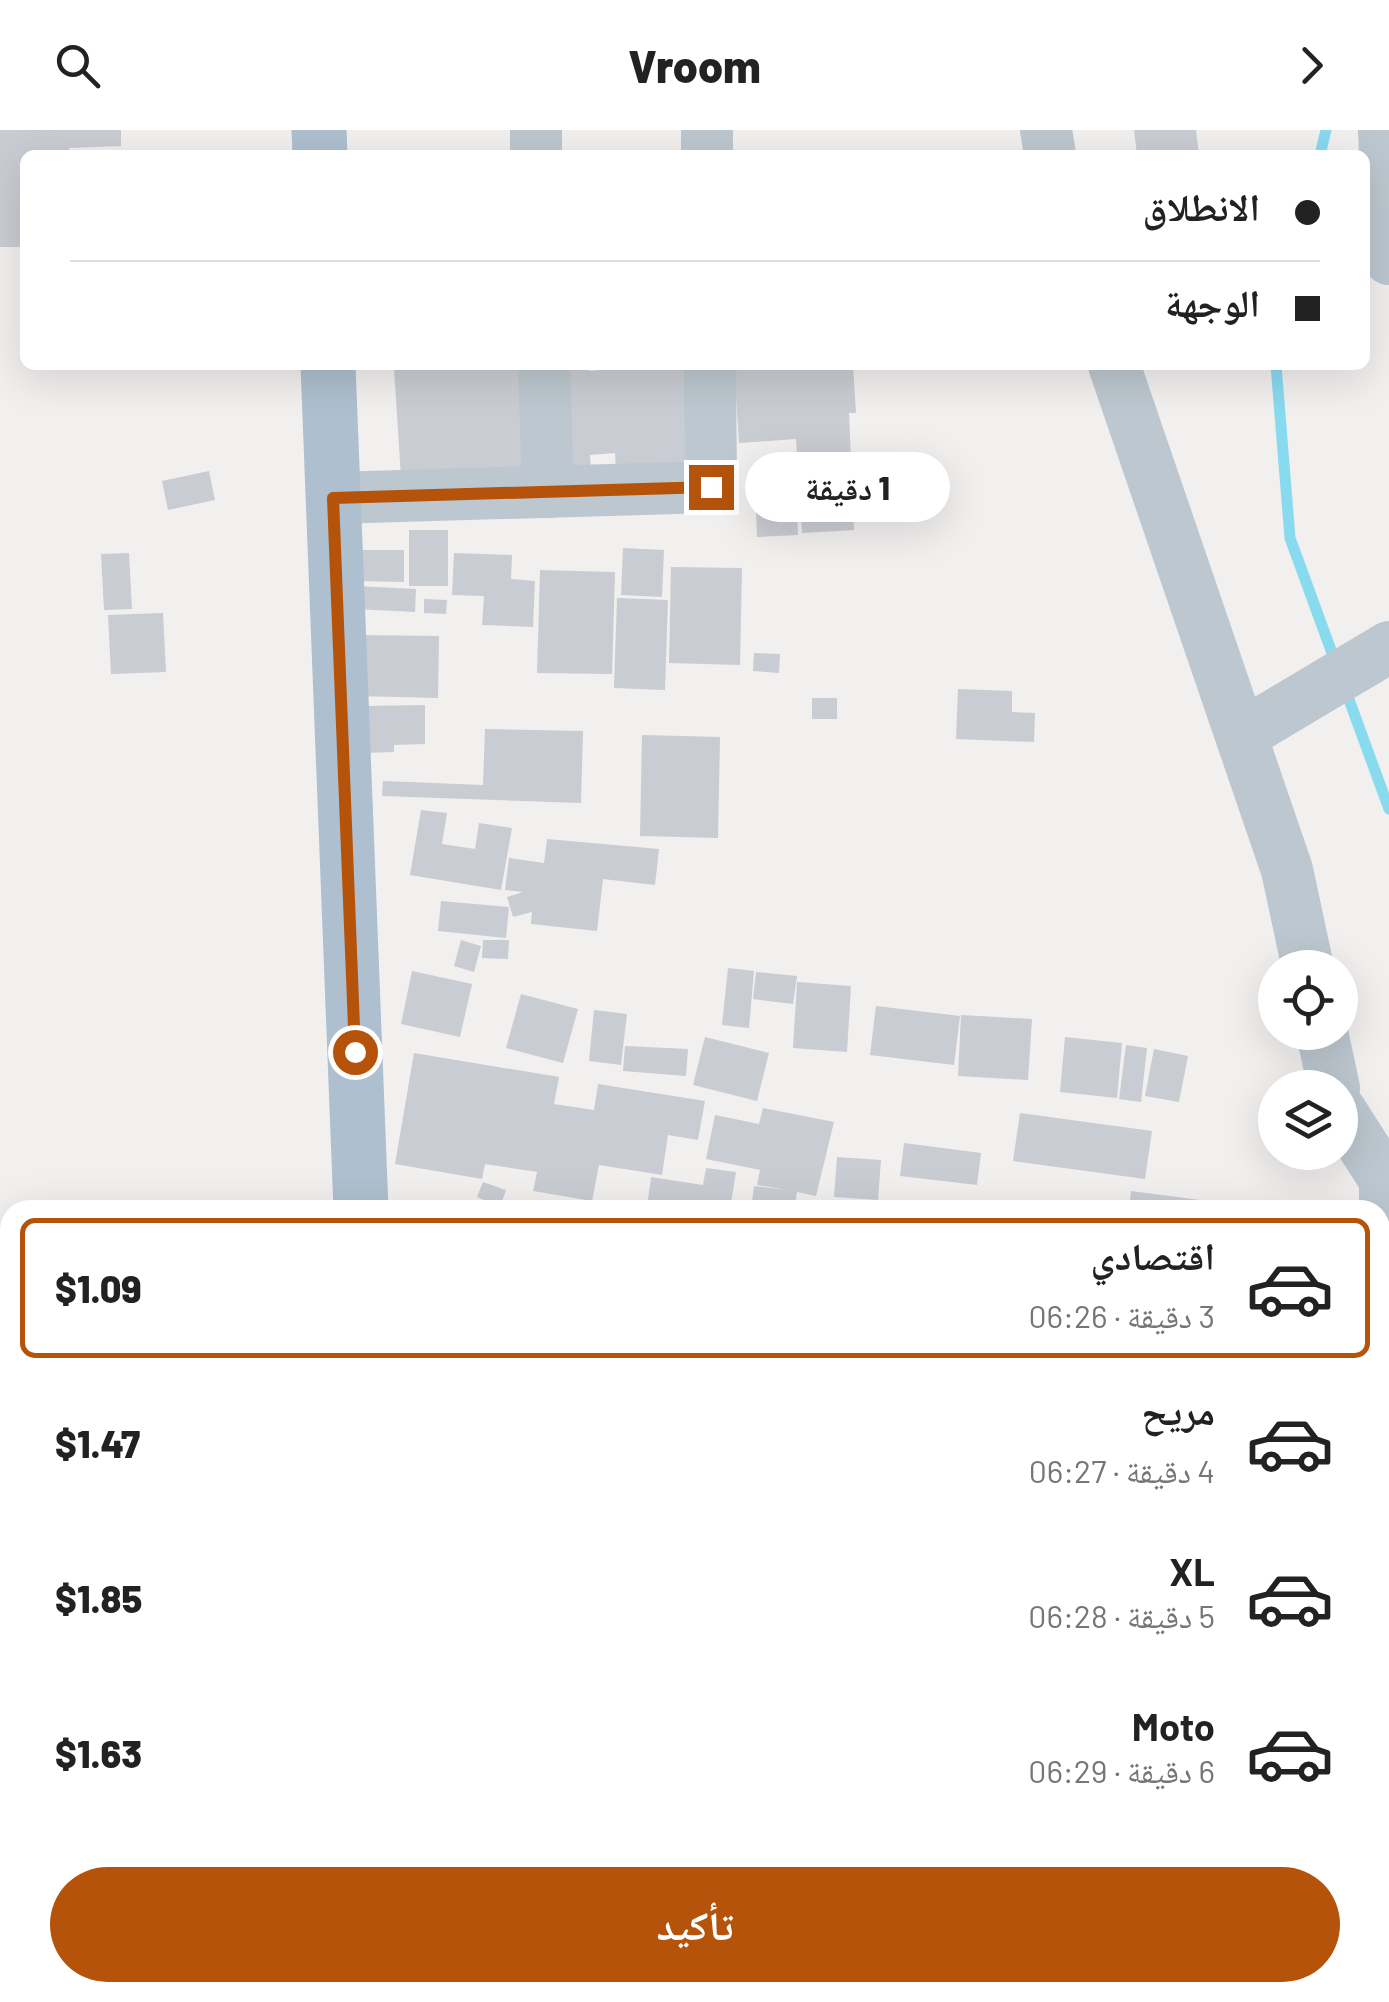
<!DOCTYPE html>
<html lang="ar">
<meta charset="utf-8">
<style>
:root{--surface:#fff;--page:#f6f6f6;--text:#222;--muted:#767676;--line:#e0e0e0;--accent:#b45309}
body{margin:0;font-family:Barlow,"Noto Naskh Arabic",sans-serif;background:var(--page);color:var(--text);direction:rtl;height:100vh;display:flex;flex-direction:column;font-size:38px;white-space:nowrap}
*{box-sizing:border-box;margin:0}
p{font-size:32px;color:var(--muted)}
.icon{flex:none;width:55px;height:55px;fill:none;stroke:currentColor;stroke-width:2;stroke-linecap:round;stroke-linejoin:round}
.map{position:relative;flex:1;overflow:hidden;direction:ltr}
.drawer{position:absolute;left:0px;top:1070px;width:1390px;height:802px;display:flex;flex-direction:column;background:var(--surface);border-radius:30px 30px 0 0;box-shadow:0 10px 40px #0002;direction:rtl}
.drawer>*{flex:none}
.top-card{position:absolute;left:20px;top:20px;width:1350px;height:220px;border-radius:15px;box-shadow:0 10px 40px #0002;direction:rtl;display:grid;align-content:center;height:220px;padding:0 50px;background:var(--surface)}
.controls{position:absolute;left:1258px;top:820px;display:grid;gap:20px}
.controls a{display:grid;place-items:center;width:100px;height:100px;border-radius:50%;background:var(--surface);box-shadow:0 10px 40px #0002;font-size:50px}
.end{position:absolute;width:45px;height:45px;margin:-22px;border:12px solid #b45309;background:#fff;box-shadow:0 0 0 5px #fff}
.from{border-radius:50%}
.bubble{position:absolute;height:70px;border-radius:35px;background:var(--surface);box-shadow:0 10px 40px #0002;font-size:32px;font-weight:800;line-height:70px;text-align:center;direction:rtl}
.top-card b{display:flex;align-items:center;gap:35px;height:95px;font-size:38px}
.top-card b+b{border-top:2px solid var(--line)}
.top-card i{width:25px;height:25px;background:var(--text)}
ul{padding:18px 0 0;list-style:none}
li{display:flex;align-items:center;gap:30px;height:140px;margin:0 20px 15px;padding:0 30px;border:5px solid transparent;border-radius:15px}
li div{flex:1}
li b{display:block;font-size:38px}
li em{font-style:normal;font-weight:800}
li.active{border-color:var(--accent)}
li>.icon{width:90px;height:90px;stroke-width:1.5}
.cta{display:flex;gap:20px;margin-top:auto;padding:20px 50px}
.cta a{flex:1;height:115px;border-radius:60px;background:var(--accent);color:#fff;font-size:40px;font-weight:800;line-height:115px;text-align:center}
header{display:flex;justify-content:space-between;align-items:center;height:130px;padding:0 50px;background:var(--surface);font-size:45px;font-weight:800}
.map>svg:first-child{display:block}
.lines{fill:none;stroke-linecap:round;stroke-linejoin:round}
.stream{stroke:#88daef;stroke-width:11}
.building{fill:#c9ccd2}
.minor{stroke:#bdc7cf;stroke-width:52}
.major{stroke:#aebfcf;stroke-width:55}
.route{stroke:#b45309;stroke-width:12}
</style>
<header><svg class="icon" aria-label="forward" viewBox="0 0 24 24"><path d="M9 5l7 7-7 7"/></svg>Vroom<svg class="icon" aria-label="search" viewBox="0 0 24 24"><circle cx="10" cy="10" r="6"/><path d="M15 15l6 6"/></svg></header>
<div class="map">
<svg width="1389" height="1872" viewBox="0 0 1389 1872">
<rect width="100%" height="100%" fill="#f2efef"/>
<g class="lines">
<!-- stream -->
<g class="stream">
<polyline points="1320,25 1326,0"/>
<polyline points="1276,235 1290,408 1336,534"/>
<polyline points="1344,556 1389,679"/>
</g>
</g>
<!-- building -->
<g class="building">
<polygon points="0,0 121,0 121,16 69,18 69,25 25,25 25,117 0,117"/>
<polygon points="1134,0 1196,0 1199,25 1137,25"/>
<polygon points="440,235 535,235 541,340 401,348 394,238"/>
<polygon points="566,235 589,235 589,241 611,239 611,235 705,235 710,339 616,343 615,323 590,325 591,342 572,342"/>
<polygon points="734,235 853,235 856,283 849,283 854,400 802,403 796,309 739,313"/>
<polygon points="209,341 215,370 168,380 162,351"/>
<polygon points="797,380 798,405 757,407 756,382"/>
<rect x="409" y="400" width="39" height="56"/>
<polygon points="623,418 664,420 662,467 621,465"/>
<polygon points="356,420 404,420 404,452 356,451"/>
<polygon points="129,423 132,479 104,480 101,424"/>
<polygon points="454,423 512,425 511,449 535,451 533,497 482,495 484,466 452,465"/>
<polygon points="671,437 742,438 740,535 669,533"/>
<polygon points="540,440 615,442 612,544 537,543"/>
<polygon points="357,456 416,459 415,482 356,479"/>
<polygon points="617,468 668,470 665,560 614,558"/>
<polygon points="424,469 447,470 446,484 424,483"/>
<polygon points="163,483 166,542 111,544 108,485"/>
<polygon points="358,505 439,506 438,568 356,566"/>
<polygon points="754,523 780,524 779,543 753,541"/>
<polygon points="958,559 1012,561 1012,582 1035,583 1034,612 956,609"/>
<rect x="812" y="568" width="25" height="21"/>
<polygon points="425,575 425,614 394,615 394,622 365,623 365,576"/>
<polygon points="485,599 583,601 581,673 382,666 383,651 483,655"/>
<polygon points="642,605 720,607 718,708 640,706"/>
<polygon points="421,680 447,683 442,714 475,719 479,693 512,698 501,760 410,745"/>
<polygon points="547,709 659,719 655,755 603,749 597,801 531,794 532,782 513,787 507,767 523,762 505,760 509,728 544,733"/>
<polygon points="441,771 509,777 506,808 438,801"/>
<polygon points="461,810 481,816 474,842 454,836"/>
<polygon points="483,810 509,810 508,829 482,828"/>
<polygon points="728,838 754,841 749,898 722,895"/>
<polygon points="412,841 472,854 460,907 401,894"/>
<polygon points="756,842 797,846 793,874 753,869"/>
<polygon points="797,852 851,856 847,922 793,918"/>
<polygon points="521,864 578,879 563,933 506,918"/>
<polygon points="876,876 960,886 954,935 870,925"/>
<polygon points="594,880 627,884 621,935 589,931"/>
<polygon points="961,885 1032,889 1028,950 958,946"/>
<polygon points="705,907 769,923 757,971 693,955"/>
<polygon points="1065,907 1122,913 1117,968 1060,962"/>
<polygon points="1126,915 1147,918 1141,972 1119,969"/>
<polygon points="625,916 688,919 686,946 623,941"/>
<polygon points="1154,919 1188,926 1179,972 1145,966"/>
<polygon points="414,923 559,947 554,974 594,980 598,954 705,971 698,1010 668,1005 662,1045 599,1035 592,1071 533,1061 537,1042 485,1034 482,1049 395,1034"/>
<polygon points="763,978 834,992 816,1066 797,1062 794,1080 751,1080 754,1056 787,1060 757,1055 760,1040 706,1029 715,985 759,994"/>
<polygon points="1020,983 1152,1001 1145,1049 1013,1031"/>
<polygon points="904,1013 981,1023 977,1055 900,1046"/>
<polygon points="837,1027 881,1030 878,1070 834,1067"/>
<polygon points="706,1038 736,1042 730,1080 647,1077 651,1047 703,1055"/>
<polygon points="483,1052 506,1060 500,1077 477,1067"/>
<polygon points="1131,1061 1262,1078 1262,1080 1129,1080"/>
<rect x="515" y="1862" width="61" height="10"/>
<polygon points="698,1862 925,1862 925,1872 699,1872"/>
<polygon points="972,1862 1224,1864 1224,1872 971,1872"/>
<polygon points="1318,1862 1365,1862 1363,1872"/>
</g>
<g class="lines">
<!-- minor -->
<g class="minor">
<polyline points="536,0 536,25"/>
<polyline points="707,0 707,25"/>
<polyline points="1046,0 1050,25"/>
<polyline points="1384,0 1389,129"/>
<polyline points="544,235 548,362"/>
<polyline points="1114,235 1287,740 1308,838"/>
<polyline points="333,368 711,357 710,235"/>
<polyline points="1243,604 1389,517"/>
<polyline points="1322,902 1334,958"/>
<polyline points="1340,980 1385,1050 1385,1160 1380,1176"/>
<polyline points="0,1485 10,1487"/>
</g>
<!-- major -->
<g class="major">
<polyline points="319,0 320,25"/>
<polyline points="328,235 361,1080"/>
<polyline points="392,1862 393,1872"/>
</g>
</g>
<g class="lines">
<!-- route -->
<polyline class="route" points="355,922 333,368 711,357"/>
</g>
</svg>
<div class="controls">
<a><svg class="icon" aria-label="locate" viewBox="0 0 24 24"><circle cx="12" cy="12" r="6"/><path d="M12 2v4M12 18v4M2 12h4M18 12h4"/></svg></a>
<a><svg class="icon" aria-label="layers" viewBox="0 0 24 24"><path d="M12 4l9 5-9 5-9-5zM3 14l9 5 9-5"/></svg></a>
</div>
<i class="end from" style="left:355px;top:922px"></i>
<i class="end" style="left:711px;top:357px"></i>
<div class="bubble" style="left:745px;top:322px;width:205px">1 دقيقة</div>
<div class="top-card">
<b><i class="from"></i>الانطلاق</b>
<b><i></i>الوجهة</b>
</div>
<section class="drawer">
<ul>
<li class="active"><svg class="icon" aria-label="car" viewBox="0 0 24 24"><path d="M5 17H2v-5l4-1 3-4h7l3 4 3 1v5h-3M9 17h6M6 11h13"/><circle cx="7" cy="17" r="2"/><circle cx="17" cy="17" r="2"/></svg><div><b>اقتصادي</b><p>3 دقيقة · 06:26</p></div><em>$1.09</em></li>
<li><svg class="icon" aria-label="car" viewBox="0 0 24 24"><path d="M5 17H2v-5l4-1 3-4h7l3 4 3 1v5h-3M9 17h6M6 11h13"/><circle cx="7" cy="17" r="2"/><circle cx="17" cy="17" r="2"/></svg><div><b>مريح</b><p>4 دقيقة · 06:27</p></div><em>$1.47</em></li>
<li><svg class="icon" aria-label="car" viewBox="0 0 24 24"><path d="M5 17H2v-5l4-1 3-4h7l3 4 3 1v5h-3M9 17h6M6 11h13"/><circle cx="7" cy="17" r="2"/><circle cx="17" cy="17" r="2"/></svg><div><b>XL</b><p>5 دقيقة · 06:28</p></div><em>$1.85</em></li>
<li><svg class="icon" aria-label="car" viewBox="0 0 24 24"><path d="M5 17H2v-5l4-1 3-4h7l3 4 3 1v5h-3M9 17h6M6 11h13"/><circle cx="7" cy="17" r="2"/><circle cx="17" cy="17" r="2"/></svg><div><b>Moto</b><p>6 دقيقة · 06:29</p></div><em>$1.63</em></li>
</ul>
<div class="cta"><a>تأكيد</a></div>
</section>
</div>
